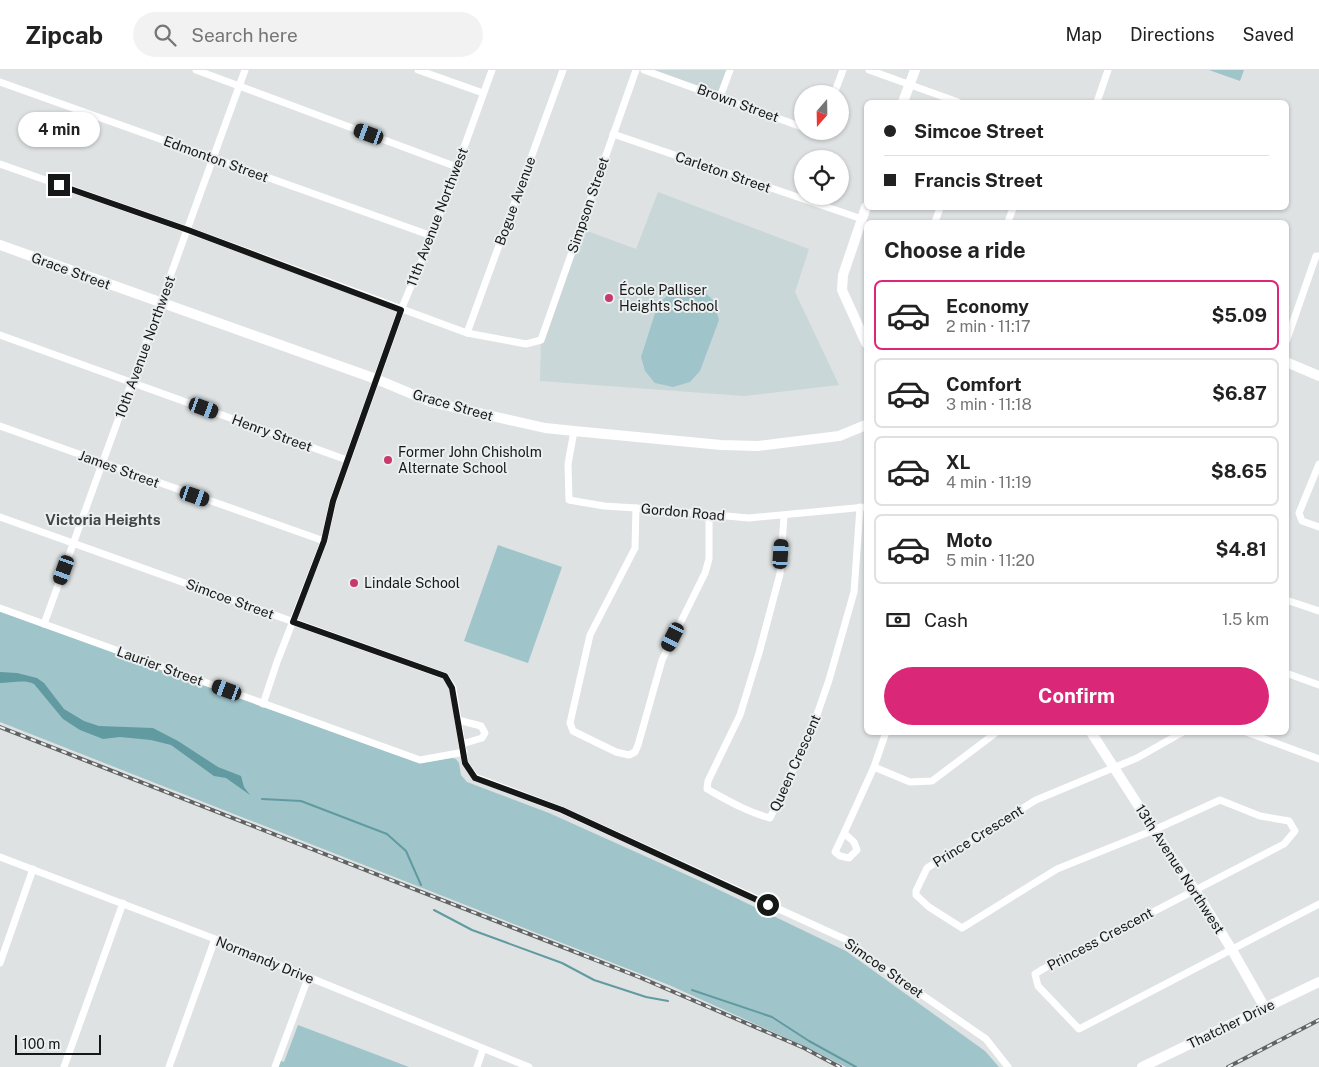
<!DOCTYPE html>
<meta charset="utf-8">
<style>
:root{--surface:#fff;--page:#f2f2f2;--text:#222;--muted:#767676;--line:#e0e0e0;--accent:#db2777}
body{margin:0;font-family:"Public Sans",sans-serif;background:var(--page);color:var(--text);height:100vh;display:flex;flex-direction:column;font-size:19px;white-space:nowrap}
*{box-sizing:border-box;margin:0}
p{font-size:16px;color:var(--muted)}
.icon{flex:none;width:28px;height:28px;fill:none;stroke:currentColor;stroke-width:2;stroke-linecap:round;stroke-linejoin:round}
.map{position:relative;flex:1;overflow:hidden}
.side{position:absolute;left:864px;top:150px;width:425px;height:515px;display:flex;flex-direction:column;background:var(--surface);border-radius:8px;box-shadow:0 1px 4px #0004}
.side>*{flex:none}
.top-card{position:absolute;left:864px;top:30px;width:425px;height:110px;border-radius:8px;box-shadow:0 1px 4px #0004;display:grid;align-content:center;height:110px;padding:0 20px;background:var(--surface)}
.needle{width:32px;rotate:200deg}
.fabs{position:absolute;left:794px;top:15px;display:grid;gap:10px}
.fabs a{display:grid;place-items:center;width:55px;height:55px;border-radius:50%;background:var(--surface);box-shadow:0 1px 4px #0004;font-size:25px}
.scale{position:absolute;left:15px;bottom:12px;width:86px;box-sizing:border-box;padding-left:5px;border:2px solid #161717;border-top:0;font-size:14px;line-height:18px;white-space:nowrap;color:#161717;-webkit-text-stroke:4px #ebeff0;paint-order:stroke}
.end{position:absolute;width:22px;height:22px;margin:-11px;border:6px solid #161717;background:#fff;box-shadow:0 0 0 2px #fff}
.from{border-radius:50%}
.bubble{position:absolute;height:35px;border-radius:18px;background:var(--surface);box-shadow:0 1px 4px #0004;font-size:16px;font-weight:700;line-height:35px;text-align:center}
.car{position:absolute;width:15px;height:30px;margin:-15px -8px;border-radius:6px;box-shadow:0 0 4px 1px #0007;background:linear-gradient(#222 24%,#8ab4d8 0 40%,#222 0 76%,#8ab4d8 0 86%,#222 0)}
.top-card b{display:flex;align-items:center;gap:18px;height:48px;font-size:19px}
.top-card b+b{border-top:1px solid var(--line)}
.top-card i{width:12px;height:12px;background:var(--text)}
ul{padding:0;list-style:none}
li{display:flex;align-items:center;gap:15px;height:70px;margin:0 10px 8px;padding:0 10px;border:2px solid var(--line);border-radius:8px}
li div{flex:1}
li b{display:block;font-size:19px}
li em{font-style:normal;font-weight:700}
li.selected{border-color:var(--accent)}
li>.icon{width:45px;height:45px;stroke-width:1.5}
h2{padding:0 20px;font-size:22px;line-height:60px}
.pay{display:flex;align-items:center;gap:12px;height:55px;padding:0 20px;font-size:19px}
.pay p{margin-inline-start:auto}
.cta{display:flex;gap:10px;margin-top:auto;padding:10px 20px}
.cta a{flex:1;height:58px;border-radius:30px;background:var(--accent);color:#fff;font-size:20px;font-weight:700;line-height:58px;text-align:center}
header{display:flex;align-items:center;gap:30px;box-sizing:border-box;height:70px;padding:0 25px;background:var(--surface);border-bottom:1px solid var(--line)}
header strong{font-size:24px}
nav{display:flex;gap:28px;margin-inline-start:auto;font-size:18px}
.search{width:350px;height:45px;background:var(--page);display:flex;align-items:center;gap:12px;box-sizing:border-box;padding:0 18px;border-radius:28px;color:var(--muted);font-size:19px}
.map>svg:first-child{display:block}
.built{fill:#cad7d9}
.green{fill:#9fc5ca}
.water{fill:#619aa1}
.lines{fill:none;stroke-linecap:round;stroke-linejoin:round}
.stream{stroke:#619aa1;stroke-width:2}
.street{stroke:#fff;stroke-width:7}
.secondary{stroke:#fff;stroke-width:10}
.rail-casing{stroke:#616363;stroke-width:4}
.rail{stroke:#ebeff0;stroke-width:2;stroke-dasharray:5.5;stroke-linecap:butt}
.route{stroke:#161717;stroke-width:6}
.poi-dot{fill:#c63a6c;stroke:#ebeff0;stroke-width:2}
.labels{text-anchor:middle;stroke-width:4;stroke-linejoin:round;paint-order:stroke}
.street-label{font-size:14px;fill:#161717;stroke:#ebeff0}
.poi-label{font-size:14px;fill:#161717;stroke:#ebeff0;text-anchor:start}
.neighbourhood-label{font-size:15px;font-weight:bold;fill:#434646;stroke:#ebeff0}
</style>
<header>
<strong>Zipcab</strong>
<div class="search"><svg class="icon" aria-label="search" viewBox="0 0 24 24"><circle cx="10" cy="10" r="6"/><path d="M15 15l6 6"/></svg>Search here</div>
<nav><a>Map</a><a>Directions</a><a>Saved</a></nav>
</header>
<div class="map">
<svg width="1319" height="997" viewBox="0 0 1319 997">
<rect width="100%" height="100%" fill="#dee2e2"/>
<!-- built -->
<g class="built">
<polygon points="644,0 730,0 720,27"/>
<polygon points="658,122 809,179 795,222 839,315 744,326 540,311 541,270 579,158 636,179"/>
</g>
<!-- green -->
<g class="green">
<polygon points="1209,0 1244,0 1240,11"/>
<polygon points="684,217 703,221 713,230 719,250 700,301 690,312 673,317 655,313 645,301 641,287 658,234 671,222"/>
<polygon points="498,475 562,497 528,593 464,571"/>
<polygon points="0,541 393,684 418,692 428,692 452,688 456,689 459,693 461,705 467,712 549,743 707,814 846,881 985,981 999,997 846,997 804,976 669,915 0,652"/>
<polygon points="298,955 409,997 276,997 279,990 284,992"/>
</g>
<!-- water -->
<path class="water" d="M0 602 17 603 37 608 44 613 64 639 84 651 99 656 153 658 178 671 218 697 241 706 244 717 250 725 226 708 214 706 171 675 151 670 120 667 103 669 80 660 63 649 34 614C24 609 11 613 0 613Z"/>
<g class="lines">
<!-- stream -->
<g class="stream">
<polyline points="262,729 301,731 387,764 406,781 421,815"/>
<polyline points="434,840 472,860 562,893 594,910 646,927 668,931"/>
<polyline points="692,920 772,947 809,971 856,997"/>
</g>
<!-- street -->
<g class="street">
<polyline points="196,0 457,97"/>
<polyline points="418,0 483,23"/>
<polyline points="644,0 802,57"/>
<polyline points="869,0 958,32"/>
<polyline points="0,12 432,166"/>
<polyline points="834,24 843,0"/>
<polyline points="720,27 730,0"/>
<polyline points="1097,32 1108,0"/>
<polyline points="613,64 862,149"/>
<polyline points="0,94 188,160 467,263 526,274 541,270 636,0"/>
<polyline points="935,152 940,138"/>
<polyline points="1008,152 1013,138"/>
<polyline points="467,263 563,0"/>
<polyline points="0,265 347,390"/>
<polyline points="1286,272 1316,186 1319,186"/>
<polyline points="0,356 324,471"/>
<polyline points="574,361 568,394 569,430 604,436 636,438 749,448 866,437"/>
<polyline points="1319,394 1299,443 1302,451 1319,457"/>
<polyline points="636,438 635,478 590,565 570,653 573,661 616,682 629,685 635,682 638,675 662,590 705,503 709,489 709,445"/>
<path d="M784 446 780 504 759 583 740 645 708 711 707 719C727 730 747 742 770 748L811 662 829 610 854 522 860 437"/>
<polyline points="0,447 445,606 453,618 465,693 475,707 562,740 849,871 873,891 986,969 1008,997"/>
<polyline points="1286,530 1319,541"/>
<polyline points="0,538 420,690 464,682"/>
<polyline points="44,554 245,0"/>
<polyline points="1286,603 1319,615"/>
<polyline points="263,634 277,592 324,471 333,431 401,240 432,166 492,0"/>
<polyline points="458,650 481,656 485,663 482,668 462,674"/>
<polyline points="886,662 874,697 910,712 932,711 997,662"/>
<polyline points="1183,662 1137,688 1036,730 927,798 916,821 916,825 929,837 962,858 1057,799 1154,760 1220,730 1260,746 1289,751 1295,761 1284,774 1043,899 1035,904 1038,916 1079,959 1319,834"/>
<polyline points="1246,662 1319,689"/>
<polyline points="844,763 835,782 840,786 849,788 857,780 854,772 844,763 874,697"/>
<polyline points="0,787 215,869 529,997"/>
<polyline points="0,893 33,799"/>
<polyline points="64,997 123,833"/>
<polyline points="169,997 215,869"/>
<polyline points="275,997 308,908"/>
<polyline points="477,997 483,979"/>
</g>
<!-- secondary -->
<g class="secondary">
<polyline points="903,32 915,0"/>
<polyline points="866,137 843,205 842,220 866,273"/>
<polyline points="0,175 376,309 431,332 545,358 574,361 721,375 758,376 839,366 866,355"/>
<polyline points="1286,292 1319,306"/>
<polyline points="1091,662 1174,791 1195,820 1232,880 1265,938"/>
<polyline points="1142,997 1319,912"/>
</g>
<!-- rail casing -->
<g class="rail-casing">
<g id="rail">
<polyline points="0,657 639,907 804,978 840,997"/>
<polyline points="1228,997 1319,950"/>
</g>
</g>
<!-- rail -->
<use href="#rail" class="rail"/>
</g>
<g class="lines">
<!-- route -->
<polyline class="route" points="59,115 188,160 401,240 333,431 324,471 293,552 445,606 452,618 465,693 475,708 562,740 768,835"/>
</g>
<!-- markers -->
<g class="poi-dot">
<circle cx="609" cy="228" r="5"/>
<circle cx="388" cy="390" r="5"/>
<circle cx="354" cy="513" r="5"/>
</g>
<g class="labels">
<!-- street labels -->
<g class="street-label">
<text transform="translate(738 33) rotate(20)" y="5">Brown Street</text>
<text transform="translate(216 89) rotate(20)" y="5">Edmonton Street</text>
<text transform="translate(723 102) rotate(19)" y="5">Carleton Street</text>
<text transform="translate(515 131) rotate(-70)" y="5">Bogue Avenue</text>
<text transform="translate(588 135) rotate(-71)" y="5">Simpson Street</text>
<text transform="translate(437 147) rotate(-69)" y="5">11th Avenue Northwest</text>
<text transform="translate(71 201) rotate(20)" y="5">Grace Street</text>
<text transform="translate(145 277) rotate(-70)" y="5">10th Avenue Northwest</text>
<text transform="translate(453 335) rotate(16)" y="5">Grace Street</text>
<text transform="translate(272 363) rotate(20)" y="5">Henry Street</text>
<text transform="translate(119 399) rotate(20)" y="5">James Street</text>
<text transform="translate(683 442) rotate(5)" y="5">Gordon Road</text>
<text transform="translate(230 529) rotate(20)" y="5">Simcoe Street</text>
<text transform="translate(160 596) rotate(20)" y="5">Laurier Street</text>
<text transform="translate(795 693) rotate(-66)" y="5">Queen Crescent</text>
<text transform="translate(978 766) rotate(-32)" y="5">Prince Crescent</text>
<text transform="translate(1180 799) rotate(57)" y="5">13th Avenue Northwest</text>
<text transform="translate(1100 869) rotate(-28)" y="5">Princess Crescent</text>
<text transform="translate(265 890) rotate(22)" y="5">Normandy Drive</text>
<text transform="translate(884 898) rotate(35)" y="5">Simcoe Street</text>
<text transform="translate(1231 954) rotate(-26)" y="5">Thatcher Drive</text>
</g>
<!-- poi labels -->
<g class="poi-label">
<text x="619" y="225">École Palliser<tspan x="619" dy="16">Heights School</tspan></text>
<text x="398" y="387">Former John Chisholm<tspan x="398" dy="16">Alternate School</tspan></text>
<text x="364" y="518">Lindale School</text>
</g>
<!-- neighbourhood labels -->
<g class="neighbourhood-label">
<text x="103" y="455">Victoria Heights</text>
</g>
</g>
</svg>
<div class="fabs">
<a><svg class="needle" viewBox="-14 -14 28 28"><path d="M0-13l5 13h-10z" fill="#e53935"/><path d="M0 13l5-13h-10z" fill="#767676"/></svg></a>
<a><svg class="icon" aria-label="locate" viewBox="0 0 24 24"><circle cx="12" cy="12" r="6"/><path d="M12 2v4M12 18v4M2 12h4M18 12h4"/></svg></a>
</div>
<div class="scale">100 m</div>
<i class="end from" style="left:768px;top:835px"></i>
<i class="end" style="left:59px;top:115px"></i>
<div class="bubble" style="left:18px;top:42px;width:82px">4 min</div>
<i class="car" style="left:369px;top:64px;rotate:290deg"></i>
<i class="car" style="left:204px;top:338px;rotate:110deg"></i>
<i class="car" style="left:195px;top:426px;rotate:109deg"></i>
<i class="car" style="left:781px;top:484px;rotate:4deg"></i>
<i class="car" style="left:64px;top:500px;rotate:200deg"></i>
<i class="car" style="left:673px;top:567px;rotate:207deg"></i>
<i class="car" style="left:227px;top:620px;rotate:290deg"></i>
<div class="top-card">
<b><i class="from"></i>Simcoe Street</b>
<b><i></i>Francis Street</b>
</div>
<section class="side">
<h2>Choose a ride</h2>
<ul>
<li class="selected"><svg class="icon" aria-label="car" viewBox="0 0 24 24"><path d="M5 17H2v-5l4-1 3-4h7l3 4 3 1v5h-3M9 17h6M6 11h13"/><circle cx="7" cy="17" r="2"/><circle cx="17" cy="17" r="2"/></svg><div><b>Economy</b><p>2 min · 11:17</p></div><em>$5.09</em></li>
<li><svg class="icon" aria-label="car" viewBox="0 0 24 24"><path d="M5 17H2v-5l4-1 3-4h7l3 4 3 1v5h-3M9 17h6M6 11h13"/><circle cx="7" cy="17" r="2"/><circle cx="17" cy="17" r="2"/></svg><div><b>Comfort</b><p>3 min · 11:18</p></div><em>$6.87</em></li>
<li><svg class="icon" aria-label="car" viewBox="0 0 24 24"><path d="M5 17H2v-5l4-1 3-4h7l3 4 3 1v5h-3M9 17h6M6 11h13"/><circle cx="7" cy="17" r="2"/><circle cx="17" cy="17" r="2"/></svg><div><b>XL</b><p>4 min · 11:19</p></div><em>$8.65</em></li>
<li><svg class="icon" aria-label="car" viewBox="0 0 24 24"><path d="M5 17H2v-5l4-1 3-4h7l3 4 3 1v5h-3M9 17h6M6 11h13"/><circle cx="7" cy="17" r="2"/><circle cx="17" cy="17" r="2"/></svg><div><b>Moto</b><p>5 min · 11:20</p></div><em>$4.81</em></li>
</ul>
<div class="pay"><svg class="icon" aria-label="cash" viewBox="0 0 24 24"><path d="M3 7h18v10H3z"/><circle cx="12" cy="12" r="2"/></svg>Cash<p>1.5 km</p></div>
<div class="cta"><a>Confirm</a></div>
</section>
</div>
